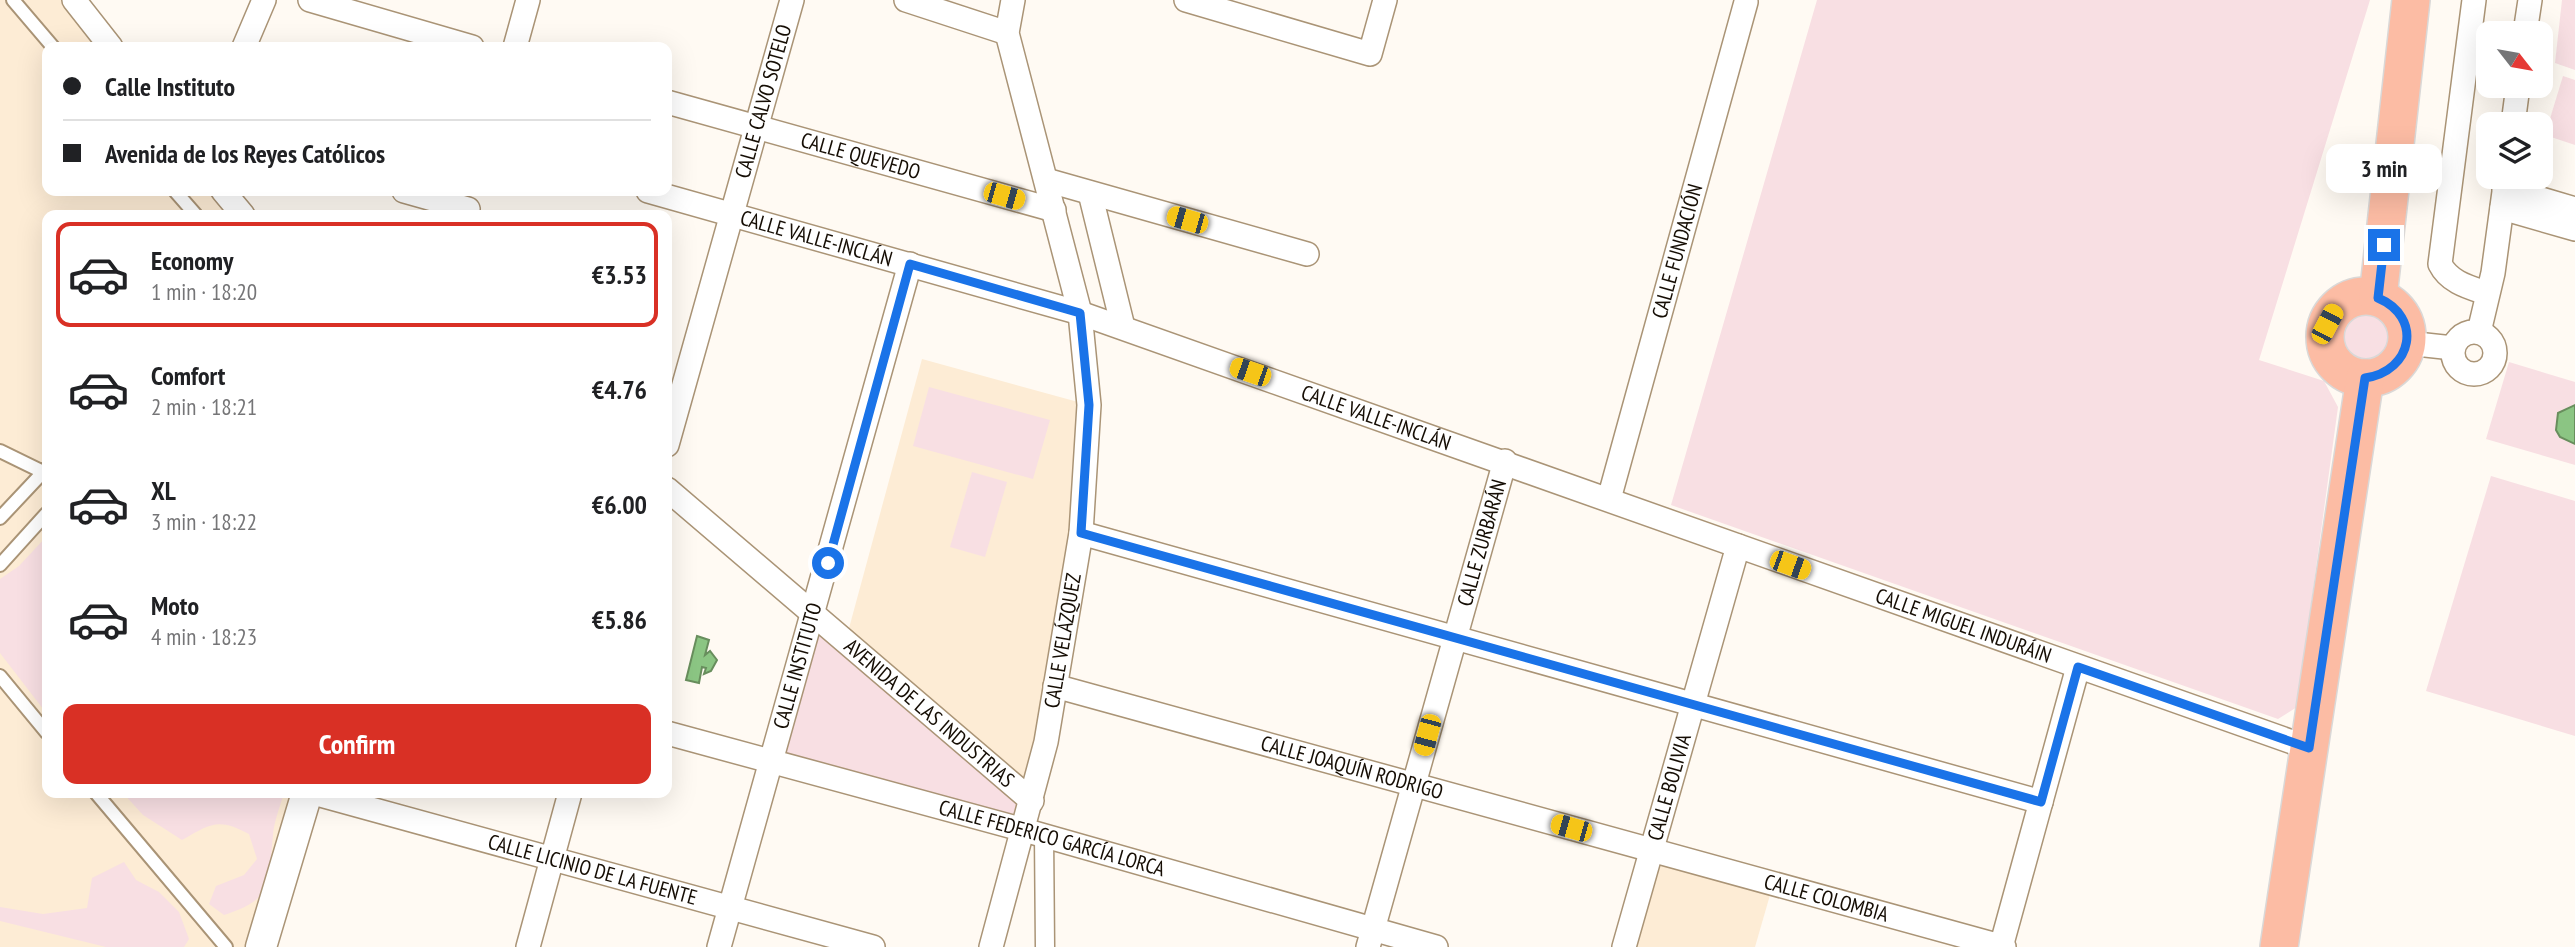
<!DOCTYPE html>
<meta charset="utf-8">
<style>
:root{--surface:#fff;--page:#f2f2f2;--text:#202124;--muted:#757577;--line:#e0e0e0;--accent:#d93025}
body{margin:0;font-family:"PT Sans Narrow",sans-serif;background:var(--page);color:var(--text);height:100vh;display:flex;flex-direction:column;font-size:26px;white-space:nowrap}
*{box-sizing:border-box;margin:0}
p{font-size:23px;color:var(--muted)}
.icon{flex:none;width:38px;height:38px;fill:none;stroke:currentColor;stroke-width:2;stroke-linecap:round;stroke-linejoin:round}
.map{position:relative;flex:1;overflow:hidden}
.panel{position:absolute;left:42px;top:210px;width:630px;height:588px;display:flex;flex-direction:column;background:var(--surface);border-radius:14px;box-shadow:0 7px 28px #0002}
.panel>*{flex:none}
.top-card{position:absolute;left:42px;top:42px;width:630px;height:154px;border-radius:14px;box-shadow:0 7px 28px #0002;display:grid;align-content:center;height:154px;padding:0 21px;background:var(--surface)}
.needle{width:46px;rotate:121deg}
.tools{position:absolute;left:2476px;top:21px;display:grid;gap:14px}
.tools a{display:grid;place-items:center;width:77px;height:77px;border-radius:14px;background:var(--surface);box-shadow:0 7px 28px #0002;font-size:35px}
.end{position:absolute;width:32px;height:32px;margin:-16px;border:9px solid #1a73e8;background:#fff;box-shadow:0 0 0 4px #fff}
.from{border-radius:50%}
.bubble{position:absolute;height:49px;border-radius:14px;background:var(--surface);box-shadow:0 7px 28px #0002;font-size:23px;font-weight:700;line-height:49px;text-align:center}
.car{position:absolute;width:21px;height:42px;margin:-21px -10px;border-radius:9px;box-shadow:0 0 5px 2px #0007;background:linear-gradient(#f5c518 24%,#345 0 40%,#f5c518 0 76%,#345 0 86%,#f5c518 0)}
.top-card b{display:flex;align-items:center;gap:24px;height:66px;font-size:26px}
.top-card b+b{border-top:2px solid var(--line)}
.top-card i{width:18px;height:18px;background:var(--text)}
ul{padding:12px 0 0;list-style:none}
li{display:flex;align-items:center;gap:21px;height:105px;margin:0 14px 10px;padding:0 7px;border:4px solid transparent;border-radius:14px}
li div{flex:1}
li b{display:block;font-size:26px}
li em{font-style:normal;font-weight:700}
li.selected{border-color:var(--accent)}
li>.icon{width:63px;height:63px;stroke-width:1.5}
.button{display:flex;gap:14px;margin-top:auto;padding:14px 21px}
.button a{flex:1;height:80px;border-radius:14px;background:var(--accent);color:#fff;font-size:28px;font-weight:700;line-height:80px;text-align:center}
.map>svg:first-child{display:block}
.built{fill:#fdecd5}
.green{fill:#f8dfe3}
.water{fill:#8bc583;stroke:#688e5d;stroke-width:2}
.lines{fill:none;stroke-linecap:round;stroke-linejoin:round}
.service-casing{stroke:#aa9476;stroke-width:16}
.pedestrian-casing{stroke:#aa9476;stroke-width:21}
.minor-casing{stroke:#aa9476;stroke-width:26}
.tertiary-casing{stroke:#aa9476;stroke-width:33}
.primary-casing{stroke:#dad8d7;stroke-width:40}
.service{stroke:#fff;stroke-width:12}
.pedestrian{stroke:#fff;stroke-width:18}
.minor{stroke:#fff;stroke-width:23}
.tertiary{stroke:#fff;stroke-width:30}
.primary{stroke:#fcbca4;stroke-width:37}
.route{stroke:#1a73e8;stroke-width:9}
.labels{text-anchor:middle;stroke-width:7;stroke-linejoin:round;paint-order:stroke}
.street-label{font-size:21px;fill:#150d04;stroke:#fffaf3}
</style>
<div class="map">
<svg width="2575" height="947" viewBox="0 0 2575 947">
<rect width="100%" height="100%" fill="#fffaf3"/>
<!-- built -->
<g class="built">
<polygon points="0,0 74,0 111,47 47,47 47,191 223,191 243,215 47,215 47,793 307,793 261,947 0,947"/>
<polygon points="922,359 1089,405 1032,801 845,643"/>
<polygon points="1647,861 1770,895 1755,947 1624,947"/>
</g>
<!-- green -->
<g class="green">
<polygon points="1817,0 2370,0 2259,360 2324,381 2338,407 2297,707 2278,719 1671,505"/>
<polygon points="2562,0 2575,0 2575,70 2555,63"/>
<polygon points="2563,76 2575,80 2575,145 2545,135"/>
<circle cx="2366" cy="337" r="36"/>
<polygon points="2509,362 2575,382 2575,465 2486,439"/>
<polygon points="929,387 1050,420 1033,479 913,446"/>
<polygon points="972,472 1007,482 985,557 950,547"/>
<polygon points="2491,476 2575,501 2575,736 2426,691"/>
<polygon points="47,536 47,714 0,653 0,579 19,566"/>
<polygon points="813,616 1032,801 1024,830 769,761"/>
<path d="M123 793H284C280 807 274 821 273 835 268 881 276 899 224 915L209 904 216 886 244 875 257 859 249 834C218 817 210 824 182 840L143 815Z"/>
<polygon points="124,862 136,880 159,892 179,912 189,939 184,947 106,947 0,921 0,907 43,914 87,908 92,878"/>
</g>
<!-- water -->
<g class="water">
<polygon points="2575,405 2575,444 2560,437 2556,430 2558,413"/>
<polygon points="697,636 709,640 705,655 710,651 717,660 711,671 704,674 706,668 702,667 699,683 686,680"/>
</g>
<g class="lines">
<!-- service casing -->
<g class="service-casing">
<g id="service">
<polyline points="13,0 53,47"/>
<polyline points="175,191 196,215"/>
<polyline points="0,451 43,472"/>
<polyline points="0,518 47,468"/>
<polyline points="0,565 47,513"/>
<polyline points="0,676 47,733"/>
<polyline points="96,793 226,947"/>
</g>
</g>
<!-- pedestrian casing -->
<g class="pedestrian-casing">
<polyline id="pedestrian" points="1044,835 1045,947"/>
</g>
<!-- minor casing -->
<g class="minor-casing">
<g id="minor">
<polyline points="74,0 111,47"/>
<polyline points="310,0 472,47"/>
<polyline points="906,0 1007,33"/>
<polyline points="1186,0 1370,54 1385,0"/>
<path d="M2474 0 2440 264C2449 282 2468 287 2486 293"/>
<polyline points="2525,33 2530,0"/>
<polyline points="244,47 264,0"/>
<polyline points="515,47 528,0"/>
<path id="s1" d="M667 102 1054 210"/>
<polyline points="2513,124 2518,86"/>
<polyline points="1046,180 1307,254"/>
<polyline points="2504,188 2575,209"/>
<polyline points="223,191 243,215"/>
<polyline points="404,191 468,209"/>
<path id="s2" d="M648 191 1080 313 2309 748"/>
<polyline points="1090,193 1123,327"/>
<polyline points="2502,208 2575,229"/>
<circle cx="2474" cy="353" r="21"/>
<polyline points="2479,332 2493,273 2506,177"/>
<polyline points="2407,343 2453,348"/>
<path id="s3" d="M667 445 792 0"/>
<path id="s4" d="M667 489 1032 801"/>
<path id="s5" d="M1609 499 1746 2"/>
<polyline points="1081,533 2041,802"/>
<path id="s6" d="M1055 686 2004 947"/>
<path id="s7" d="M667 733 1024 830 1436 947"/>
<path id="s8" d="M313 793 873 947"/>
<polyline points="528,947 570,793"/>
<path id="s9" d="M719 947 910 264"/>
<path id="s10" d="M991 947 1046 742 1081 533 1089 405 1080 313 1007 33 1013 0"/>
<path id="s11" d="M1368 947 1505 461"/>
<path id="s12" d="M1624 947 1738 546"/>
<polyline points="2001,947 2078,667"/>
</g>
</g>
<!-- tertiary casing -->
<g class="tertiary-casing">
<polyline id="tertiary" points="261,947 307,793"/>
</g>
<!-- primary casing -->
<g class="primary-casing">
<g id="primary">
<circle cx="2366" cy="337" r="41"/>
<polyline points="2378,297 2411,0"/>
<polyline points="2279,947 2365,378"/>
</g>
</g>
<!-- service -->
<use href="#service" class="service"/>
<!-- pedestrian -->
<use href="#pedestrian" class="pedestrian"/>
<!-- minor -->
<use href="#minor" class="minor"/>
<!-- tertiary -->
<use href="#tertiary" class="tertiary"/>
<!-- primary -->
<use href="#primary" class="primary"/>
</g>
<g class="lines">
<!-- route -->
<path class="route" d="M828 563 910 264 1080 313 1089 405 1081 533 2041 802 2078 667 2309 748 2365 378C2413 371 2423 317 2378 298L2384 245"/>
</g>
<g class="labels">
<!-- street labels -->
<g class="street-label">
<text dy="7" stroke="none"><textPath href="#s3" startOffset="357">CALLE CALVO SOTELO</textPath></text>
<text dy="7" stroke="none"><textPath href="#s1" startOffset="201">CALLE QUEVEDO</textPath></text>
<text dy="7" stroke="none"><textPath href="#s2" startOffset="175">CALLE VALLE-INCLÁN</textPath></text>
<text dy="7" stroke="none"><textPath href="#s5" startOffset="257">CALLE FUNDACIÓN</textPath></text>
<text dy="7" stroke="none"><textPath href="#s2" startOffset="763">CALLE VALLE-INCLÁN</textPath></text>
<text dy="7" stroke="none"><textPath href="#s11" startOffset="420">CALLE ZURBARÁN</textPath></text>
<text dy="7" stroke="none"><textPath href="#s2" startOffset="1386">CALLE MIGUEL INDURÁIN</textPath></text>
<text dy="7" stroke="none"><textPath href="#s10" startOffset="315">CALLE VELÁZQUEZ</textPath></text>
<text dy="7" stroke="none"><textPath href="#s9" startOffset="292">CALLE INSTITUTO</textPath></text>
<text dy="7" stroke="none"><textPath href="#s4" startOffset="345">AVENIDA DE LAS INDUSTRIAS</textPath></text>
<text dy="7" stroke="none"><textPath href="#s6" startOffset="308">CALLE JOAQUÍN RODRIGO</textPath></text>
<text dy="7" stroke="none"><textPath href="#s12" startOffset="166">CALLE BOLIVIA</textPath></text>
<text dy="7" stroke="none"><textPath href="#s7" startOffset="399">CALLE FEDERICO GARCÍA LORCA</textPath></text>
<text dy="7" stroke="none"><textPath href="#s8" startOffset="290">CALLE LICINIO DE LA FUENTE</textPath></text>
<text dy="7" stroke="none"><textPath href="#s6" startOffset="800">CALLE COLOMBIA</textPath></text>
</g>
</g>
</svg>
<div class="tools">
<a><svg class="needle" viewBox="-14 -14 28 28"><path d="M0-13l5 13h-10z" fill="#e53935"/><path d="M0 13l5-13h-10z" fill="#757577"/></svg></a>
<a><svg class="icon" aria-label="layers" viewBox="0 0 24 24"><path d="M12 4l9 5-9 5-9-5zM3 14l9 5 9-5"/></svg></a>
</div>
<i class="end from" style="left:828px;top:563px"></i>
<i class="end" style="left:2384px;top:245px"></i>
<div class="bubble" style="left:2326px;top:144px;width:116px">3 min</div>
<i class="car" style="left:1004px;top:196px;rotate:106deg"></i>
<i class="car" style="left:1187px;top:220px;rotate:286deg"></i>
<i class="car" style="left:2327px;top:324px;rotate:28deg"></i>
<i class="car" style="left:1250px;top:372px;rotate:289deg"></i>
<i class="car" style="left:1790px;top:565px;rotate:110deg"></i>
<i class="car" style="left:1427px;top:735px;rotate:195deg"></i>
<i class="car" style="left:1571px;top:828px;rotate:286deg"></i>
<div class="top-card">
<b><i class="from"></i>Calle Instituto</b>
<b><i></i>Avenida de los Reyes Católicos</b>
</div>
<section class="panel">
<ul>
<li class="selected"><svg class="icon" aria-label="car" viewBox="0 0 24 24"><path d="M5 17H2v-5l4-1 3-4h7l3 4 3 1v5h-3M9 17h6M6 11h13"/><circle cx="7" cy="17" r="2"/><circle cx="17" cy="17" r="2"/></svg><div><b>Economy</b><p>1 min · 18:20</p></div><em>€3.53</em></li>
<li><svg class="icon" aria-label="car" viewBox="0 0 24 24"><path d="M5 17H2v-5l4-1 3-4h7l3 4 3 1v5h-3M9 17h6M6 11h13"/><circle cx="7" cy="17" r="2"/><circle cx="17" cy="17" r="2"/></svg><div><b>Comfort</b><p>2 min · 18:21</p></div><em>€4.76</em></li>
<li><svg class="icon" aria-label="car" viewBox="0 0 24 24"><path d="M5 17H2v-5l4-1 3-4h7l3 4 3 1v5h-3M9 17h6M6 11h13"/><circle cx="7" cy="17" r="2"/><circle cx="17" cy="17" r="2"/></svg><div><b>XL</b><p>3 min · 18:22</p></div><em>€6.00</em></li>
<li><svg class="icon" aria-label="car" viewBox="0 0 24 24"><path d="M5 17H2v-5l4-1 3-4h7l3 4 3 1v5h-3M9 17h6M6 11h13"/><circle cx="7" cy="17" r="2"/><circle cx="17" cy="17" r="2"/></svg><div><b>Moto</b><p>4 min · 18:23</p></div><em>€5.86</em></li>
</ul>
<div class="button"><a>Confirm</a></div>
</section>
</div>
